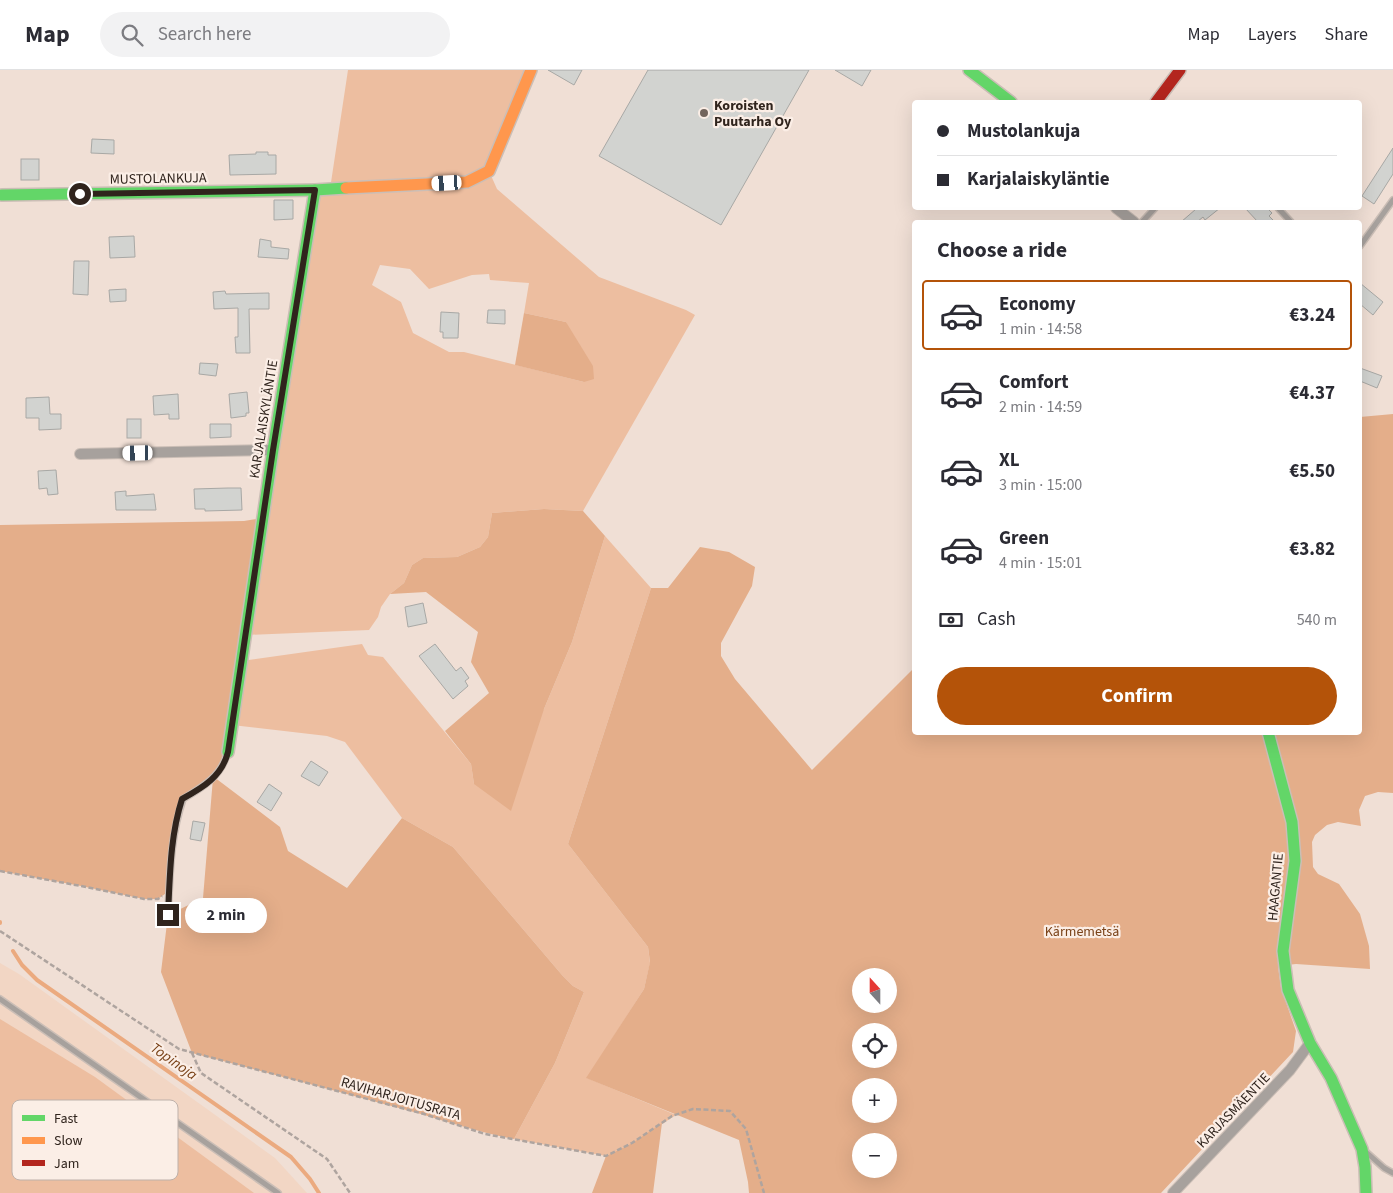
<!DOCTYPE html>
<meta charset="utf-8">
<style>
:root{--surface:#fff;--page:#f2f2f3;--text:#2b2b33;--muted:#7c7c81;--line:#e1e1e2;--accent:#b45309}
body{margin:0;font-family:"Source Sans 3",sans-serif;background:var(--page);color:var(--text);height:100vh;display:flex;flex-direction:column;font-size:19px;white-space:nowrap}
*{box-sizing:border-box;margin:0}
p{font-size:16px;color:var(--muted)}
.icon{flex:none;width:28px;height:28px;fill:none;stroke:currentColor;stroke-width:2;stroke-linecap:round;stroke-linejoin:round}
.map{position:relative;flex:1;overflow:hidden}
.side{position:absolute;left:912px;top:150px;width:450px;height:515px;display:flex;flex-direction:column;background:var(--surface);border-radius:5px;box-shadow:0 5px 20px #0002}
.side>*{flex:none}
.top-card{position:absolute;left:912px;top:30px;width:450px;height:110px;border-radius:5px;box-shadow:0 5px 20px #0002;display:grid;align-content:center;height:110px;padding:0 25px;background:var(--surface)}
.needle{width:32px;rotate:339deg}
.tools{position:absolute;left:852px;top:898px;display:grid;gap:10px}
.tools a{display:grid;place-items:center;width:45px;height:45px;border-radius:50%;background:var(--surface);box-shadow:0 5px 20px #0002;font-size:25px}
.end{position:absolute;width:22px;height:22px;margin:-11px;border:6px solid #30241d;background:#fff;box-shadow:0 0 0 2px #fff}
.from{border-radius:50%}
.bubble{position:absolute;height:35px;border-radius:18px;background:var(--surface);box-shadow:0 5px 20px #0002;font-size:16px;font-weight:700;line-height:35px;text-align:center}
.car{position:absolute;width:15px;height:30px;margin:-15px -8px;border-radius:6px;box-shadow:0 0 4px 1px #0007;background:linear-gradient(#fff 24%,#345 0 40%,#fff 0 76%,#345 0 86%,#fff 0)}
.top-card b{display:flex;align-items:center;gap:18px;height:48px;font-size:19px}
.top-card b+b{border-top:1px solid var(--line)}
.top-card i{width:12px;height:12px;background:var(--text)}
ul{padding:0;list-style:none}
li{display:flex;align-items:center;gap:15px;height:70px;margin:0 10px 8px;padding:0 15px;border:2px solid transparent;border-radius:5px}
li div{flex:1}
li b{display:block;font-size:19px}
li em{font-style:normal;font-weight:700}
li.selected{border-color:var(--accent)}
li>.icon{width:45px;height:45px;stroke-width:1.5}
h2{padding:0 25px;font-size:22px;line-height:60px}
.pay{display:flex;align-items:center;gap:12px;height:55px;padding:0 25px;font-size:19px}
.pay p{margin-inline-start:auto}
.cta{display:flex;gap:10px;margin-top:auto;padding:10px 25px}
.cta a{flex:1;height:58px;border-radius:30px;background:var(--accent);color:#fff;font-size:20px;font-weight:700;line-height:58px;text-align:center}
header{display:flex;align-items:center;gap:30px;box-sizing:border-box;height:70px;padding:0 25px;background:var(--surface);border-bottom:1px solid var(--line)}
header strong{font-size:24px}
nav{display:flex;gap:28px;margin-inline-start:auto;font-size:18px}
.search{width:350px;height:45px;background:var(--page);display:flex;align-items:center;gap:12px;box-sizing:border-box;padding:0 18px;border-radius:28px;color:var(--muted);font-size:19px}
.map>svg:first-child{display:block}
.built{fill:#f2d6c4}
.green{fill:#edbea0;fill-rule:evenodd}
.forest{fill:#e4ae8a;fill-rule:evenodd}
.lines{fill:none;stroke-linecap:round;stroke-linejoin:round}
.stream{stroke:#ebaa7f;stroke-width:4}
.building{fill:#d2d3d0;stroke:#a8a8a5}
.lane-casing{stroke:#cbbeb6;stroke-width:8}
.street-casing{stroke:#cbbeb6;stroke-width:12}
.fast-casing{stroke:#cbbeb6;stroke-width:14}
.slow-casing{stroke:#cbbeb6;stroke-width:14}
.jam-casing{stroke:#cbbeb6;stroke-width:14}
.path{stroke:#aea49f;stroke-width:2.5;stroke-dasharray:5 2.5;stroke-linecap:butt}
.lane{stroke:#a7a19d;stroke-width:5}
.street{stroke:#a7a19d;stroke-width:10}
.fast{stroke:#63d668;stroke-width:11}
.slow{stroke:#ff974d;stroke-width:11}
.jam{stroke:#b3261e;stroke-width:11}
.route{stroke:#30241d;stroke-width:6}
.poi-dot{fill:#73655d;stroke:#fbeee6;stroke-width:2}
.labels{text-anchor:middle;stroke-width:4.5;stroke-linejoin:round;paint-order:stroke}
.poi-label{font-size:14px;font-weight:bold;fill:#30241d;stroke:#fbeee6;text-anchor:start}
.street-label{font-size:14px;fill:#30241d;stroke:#fbeee6}
.park-label{font-size:14px;fill:#7a4218;stroke:#fbeee6}
.water-label{font-size:15px;font-style:italic;fill:#784117;stroke:#fbeee6}
.key{fill:#fbeee6;stroke:#beb1aa;stroke-width:1}
.key-label{font-size:14px;fill:#30241d}
</style>
<header>
<strong>Map</strong>
<div class="search"><svg class="icon" aria-label="search" viewBox="0 0 24 24"><circle cx="10" cy="10" r="6"/><path d="M15 15l6 6"/></svg>Search here</div>
<nav><a>Map</a><a>Layers</a><a>Share</a></nav>
</header>
<div class="map">
<svg width="1393" height="1123" viewBox="0 0 1393 1123">
<rect width="100%" height="100%" fill="#f0dfd5"/>
<!-- built -->
<polygon class="built" points="0,893 19,904 275,1088 307,1123 0,1123"/>
<!-- green -->
<g class="green">
<path d="M348 0H531L489 101 497 119 599 207 686 240 695 245 583 441 544 439 492 443 488 467 480 477 457 487 423 488 412 495 404 513 390 524 381 537 378 547 369 560 245 565 315 120 330 119ZM380 195 410 199 429 219 472 205 489 204 490 210 529 213 524 243 566 252 584 312 464 282H449L413 263 401 232 372 215Z"/>
<polygon points="605,466 651,518 568,774 648,877 650,893 644,919 587,1008 676,1045 632,1073 606,1086 514,1069 555,993 584,922 573,916 562,905 453,777 402,748 345,672 327,666 232,655 241,591 362,574 368,585 383,587 471,694 474,714 544,639 572,572"/>
<polygon points="0,949 95,1007 254,1123 0,1123"/>
</g>
<!-- forest -->
<g class="forest">
<polygon points="524,243 566,252 593,296 594,309 584,312 515,295"/>
<path d="M1393 344V723L1378 722 1365 726 1359 740 1361 756 1338 752 1327 755 1315 765 1312 772 1313 797 1318 804 1339 814 1360 844 1369 876 1370 899 1296 894 1278 896 1281 918 1296 961 1293 982 1161 1123H749L748 1112 739 1070 586 1008 644 919 650 892 648 877 568 774 651 518H668L700 477 729 482 755 497 752 516 721 573V586L735 609 812 700 915 597V662H1360V347ZM861 906H889V934H861ZM861 961H889V989H861ZM861 1016H889V1044H861ZM861 1071H889V1099H861Z"/>
<polygon points="544,439 583,441 605,466 572,572 544,639 511,741 474,714 471,694 445,661 489,623 471,592 478,562 426,522 390,524 404,513 412,495 423,488 457,487 480,477 488,467 492,443"/>
<path d="M263 448 228 681 214 707 280 757 288 781 347 818 402 748 453 777 562 905 573 916 584 922 555 993 514 1069C475 1062 438 1048 399 1038 330 1019 261 1001 192 983L161 902 168 845 203 828 213 708 182 729 176 750 169 821 158 829H144L81 816 0 801V455L244 451Z"/>
<polygon points="662,1053 653,1123 592,1123 606,1086 632,1073"/>
</g>
<g class="lines">
<!-- stream -->
<g class="stream">
<polyline points="0,852 0,853"/>
<polyline points="13,881 22,895 37,910 291,1087 310,1109 319,1123"/>
</g>
</g>
<!-- building -->
<g class="building">
<polygon points="548,0 582,0 574,15"/>
<polygon points="648,0 809,0 721,155 599,86"/>
<polygon points="835,0 871,0 862,16"/>
<polygon points="92,69 114,70 114,84 91,83"/>
<polygon points="1393,78 1393,104 1374,134 1362,126"/>
<polygon points="256,82 268,82 268,85 276,85 276,104 230,105 229,85 256,84"/>
<rect x="21" y="89" width="18" height="21"/>
<polygon points="274,130 293,130 293,149 274,150"/>
<polygon points="1194,138 1220,138 1205,150 1203,147 1197,152 1181,152 1196,139"/>
<polygon points="1245,138 1267,138 1272,143 1269,146 1275,152 1258,152"/>
<polygon points="134,166 135,187 110,188 109,167"/>
<polygon points="260,169 271,171 271,177 289,179 288,189 258,187"/>
<polygon points="74,191 89,191 88,225 73,224"/>
<polygon points="1360,213 1383,232 1373,245 1360,234"/>
<polygon points="126,219 126,231 110,232 109,220"/>
<polygon points="225,221 226,224 269,223 269,239 249,239 250,283 236,283 235,267 238,267 238,238 214,239 213,222"/>
<polygon points="488,240 505,240 505,254 487,253"/>
<polygon points="441,242 459,243 458,268 443,268 443,262 440,262"/>
<polygon points="200,293 218,294 216,306 199,304"/>
<polygon points="1360,298 1382,306 1377,318 1360,311"/>
<polygon points="247,322 249,343 246,343 246,346 231,348 229,324"/>
<polygon points="178,324 179,349 169,349 169,344 154,345 153,326"/>
<polygon points="49,327 50,344 61,344 61,359 39,360 39,348 26,348 26,328"/>
<rect x="127" y="349" width="14" height="19"/>
<polygon points="210,354 231,354 231,367 210,368"/>
<polygon points="56,400 58,424 48,425 47,418 39,419 38,401"/>
<polygon points="228,418 241,418 242,440 205,441 205,439 195,439 194,419"/>
<polygon points="126,421 126,426 154,424 156,440 116,440 115,422"/>
<polygon points="423,533 427,553 408,557 405,537"/>
<polygon points="435,574 456,601 461,597 469,608 465,611 468,616 453,629 419,586"/>
<polygon points="311,691 328,702 319,716 301,706"/>
<polygon points="269,714 282,723 271,741 257,732"/>
<polygon points="193,751 205,753 201,771 190,769"/>
</g>
<g class="lines">
<!-- lane casing -->
<g class="lane-casing">
<g id="lane">
<polyline points="1278,138 1291,152"/>
<polyline points="1142,152 1155,138"/>
<polyline points="1360,176 1393,130"/>
<path d="M168 845C170 805 170 767 183 729 201 718 221 707 227 684"/>
<polyline points="0,929 278,1123"/>
<polyline points="1366,1082 1384,1098 1393,1103"/>
</g>
</g>
<!-- street casing -->
<g class="street-casing">
<g id="street">
<polyline points="1116,138 1134,152"/>
<polyline points="80,384 273,380"/>
<polyline points="1173,1123 1290,1000 1310,973"/>
</g>
</g>
<!-- fast casing -->
<g class="fast-casing">
<g id="fast">
<polyline points="969,0 1011,32"/>
<polyline points="2,125 315,120"/>
<polyline points="1268,662 1292,752 1295,791 1283,881 1288,920 1310,973 1331,1008 1362,1079 1365,1097 1366,1123"/>
<polyline points="228,682 273,380 315,120 346,118"/>
</g>
</g>
<!-- slow casing -->
<g class="slow-casing">
<polyline id="slow" points="346,118 467,112 489,101 531,0"/>
</g>
<!-- jam casing -->
<g class="jam-casing">
<polyline id="jam" points="1156,32 1180,0"/>
</g>
<!-- path -->
<g class="path">
<polyline points="0,801 81,816 144,829 158,829 162,826"/>
<polyline points="0,861 179,979 424,1044 485,1064 606,1086 632,1073 672,1046 693,1039 730,1041 746,1059 764,1123"/>
<polyline points="192,983 201,1003 327,1089 350,1123"/>
</g>
<!-- lane -->
<use href="#lane" class="lane"/>
<!-- street -->
<use href="#street" class="street"/>
<!-- fast -->
<use href="#fast" class="fast"/>
<!-- slow -->
<use href="#slow" class="slow"/>
<!-- jam -->
<use href="#jam" class="jam"/>
</g>
<g class="lines">
<!-- route -->
<path class="route" d="M80 124 315 120 273 380 228 682C222 706 204 717 182 729 170 767 170 805 168 845"/>
</g>
<!-- markers -->
<circle class="poi-dot" cx="704" cy="43" r="5"/>
<g class="labels">
<!-- poi labels -->
<g class="poi-label">
<text x="714" y="40">Koroisten<tspan x="714" dy="16">Puutarha Oy</tspan></text>
</g>
<!-- street labels -->
<g class="street-label">
<text transform="translate(158 108) rotate(-1)" y="5">MUSTOLANKUJA</text>
<text transform="translate(263 349) rotate(-81)" y="5">KARJALAISKYLÄNTIE</text>
<text transform="translate(1275 817) rotate(-85)" y="5">HAAGANTIE</text>
<text transform="translate(401 1028) rotate(16)" y="5">RAVIHARJOITUSRATA</text>
<text transform="translate(1233 1040) rotate(-46)" y="5">KARJASMÄENTIE</text>
</g>
<!-- park labels -->
<g class="park-label">
<text x="1082" y="866">Kärmemetsä</text>
</g>
<!-- water labels -->
<g class="water-label">
<text transform="translate(174 991) rotate(35)" y="5">Topinoja</text>
</g>
</g>
<!-- legend -->
<rect x="12" y="1030" width="166" height="80" rx="8" class="key"/>
<rect x="22" y="1045" width="23" height="6" fill="#63d668"/>
<rect x="22" y="1067" width="23" height="7" fill="#ff974d"/>
<rect x="22" y="1090" width="23" height="6" fill="#b3261e"/>
<g class="key-label">
<text x="54" y="1053">Fast</text>
<text x="54" y="1075">Slow</text>
<text x="54" y="1098">Jam</text>
</g>
</svg>
<div class="tools">
<a><svg class="needle" viewBox="-14 -14 28 28"><path d="M0-13l5 13h-10z" fill="#e53935"/><path d="M0 13l5-13h-10z" fill="#7c7c81"/></svg></a>
<a><svg class="icon" aria-label="locate" viewBox="0 0 24 24"><circle cx="12" cy="12" r="6"/><path d="M12 2v4M12 18v4M2 12h4M18 12h4"/></svg></a>
<a>+</a>
<a>−</a>
</div>
<i class="end from" style="left:80px;top:124px"></i>
<i class="end" style="left:168px;top:845px"></i>
<div class="bubble" style="left:185px;top:828px;width:82px">2 min</div>
<i class="car" style="left:447px;top:113px;rotate:267deg"></i>
<i class="car" style="left:138px;top:383px;rotate:269deg"></i>
<div class="top-card">
<b><i class="from"></i>Mustolankuja</b>
<b><i></i>Karjalaiskyläntie</b>
</div>
<section class="side">
<h2>Choose a ride</h2>
<ul>
<li class="selected"><svg class="icon" aria-label="car" viewBox="0 0 24 24"><path d="M5 17H2v-5l4-1 3-4h7l3 4 3 1v5h-3M9 17h6M6 11h13"/><circle cx="7" cy="17" r="2"/><circle cx="17" cy="17" r="2"/></svg><div><b>Economy</b><p>1 min · 14:58</p></div><em>€3.24</em></li>
<li><svg class="icon" aria-label="car" viewBox="0 0 24 24"><path d="M5 17H2v-5l4-1 3-4h7l3 4 3 1v5h-3M9 17h6M6 11h13"/><circle cx="7" cy="17" r="2"/><circle cx="17" cy="17" r="2"/></svg><div><b>Comfort</b><p>2 min · 14:59</p></div><em>€4.37</em></li>
<li><svg class="icon" aria-label="car" viewBox="0 0 24 24"><path d="M5 17H2v-5l4-1 3-4h7l3 4 3 1v5h-3M9 17h6M6 11h13"/><circle cx="7" cy="17" r="2"/><circle cx="17" cy="17" r="2"/></svg><div><b>XL</b><p>3 min · 15:00</p></div><em>€5.50</em></li>
<li><svg class="icon" aria-label="car" viewBox="0 0 24 24"><path d="M5 17H2v-5l4-1 3-4h7l3 4 3 1v5h-3M9 17h6M6 11h13"/><circle cx="7" cy="17" r="2"/><circle cx="17" cy="17" r="2"/></svg><div><b>Green</b><p>4 min · 15:01</p></div><em>€3.82</em></li>
</ul>
<div class="pay"><svg class="icon" aria-label="cash" viewBox="0 0 24 24"><path d="M3 7h18v10H3z"/><circle cx="12" cy="12" r="2"/></svg>Cash<p>540 m</p></div>
<div class="cta"><a>Confirm</a></div>
</section>
</div>
